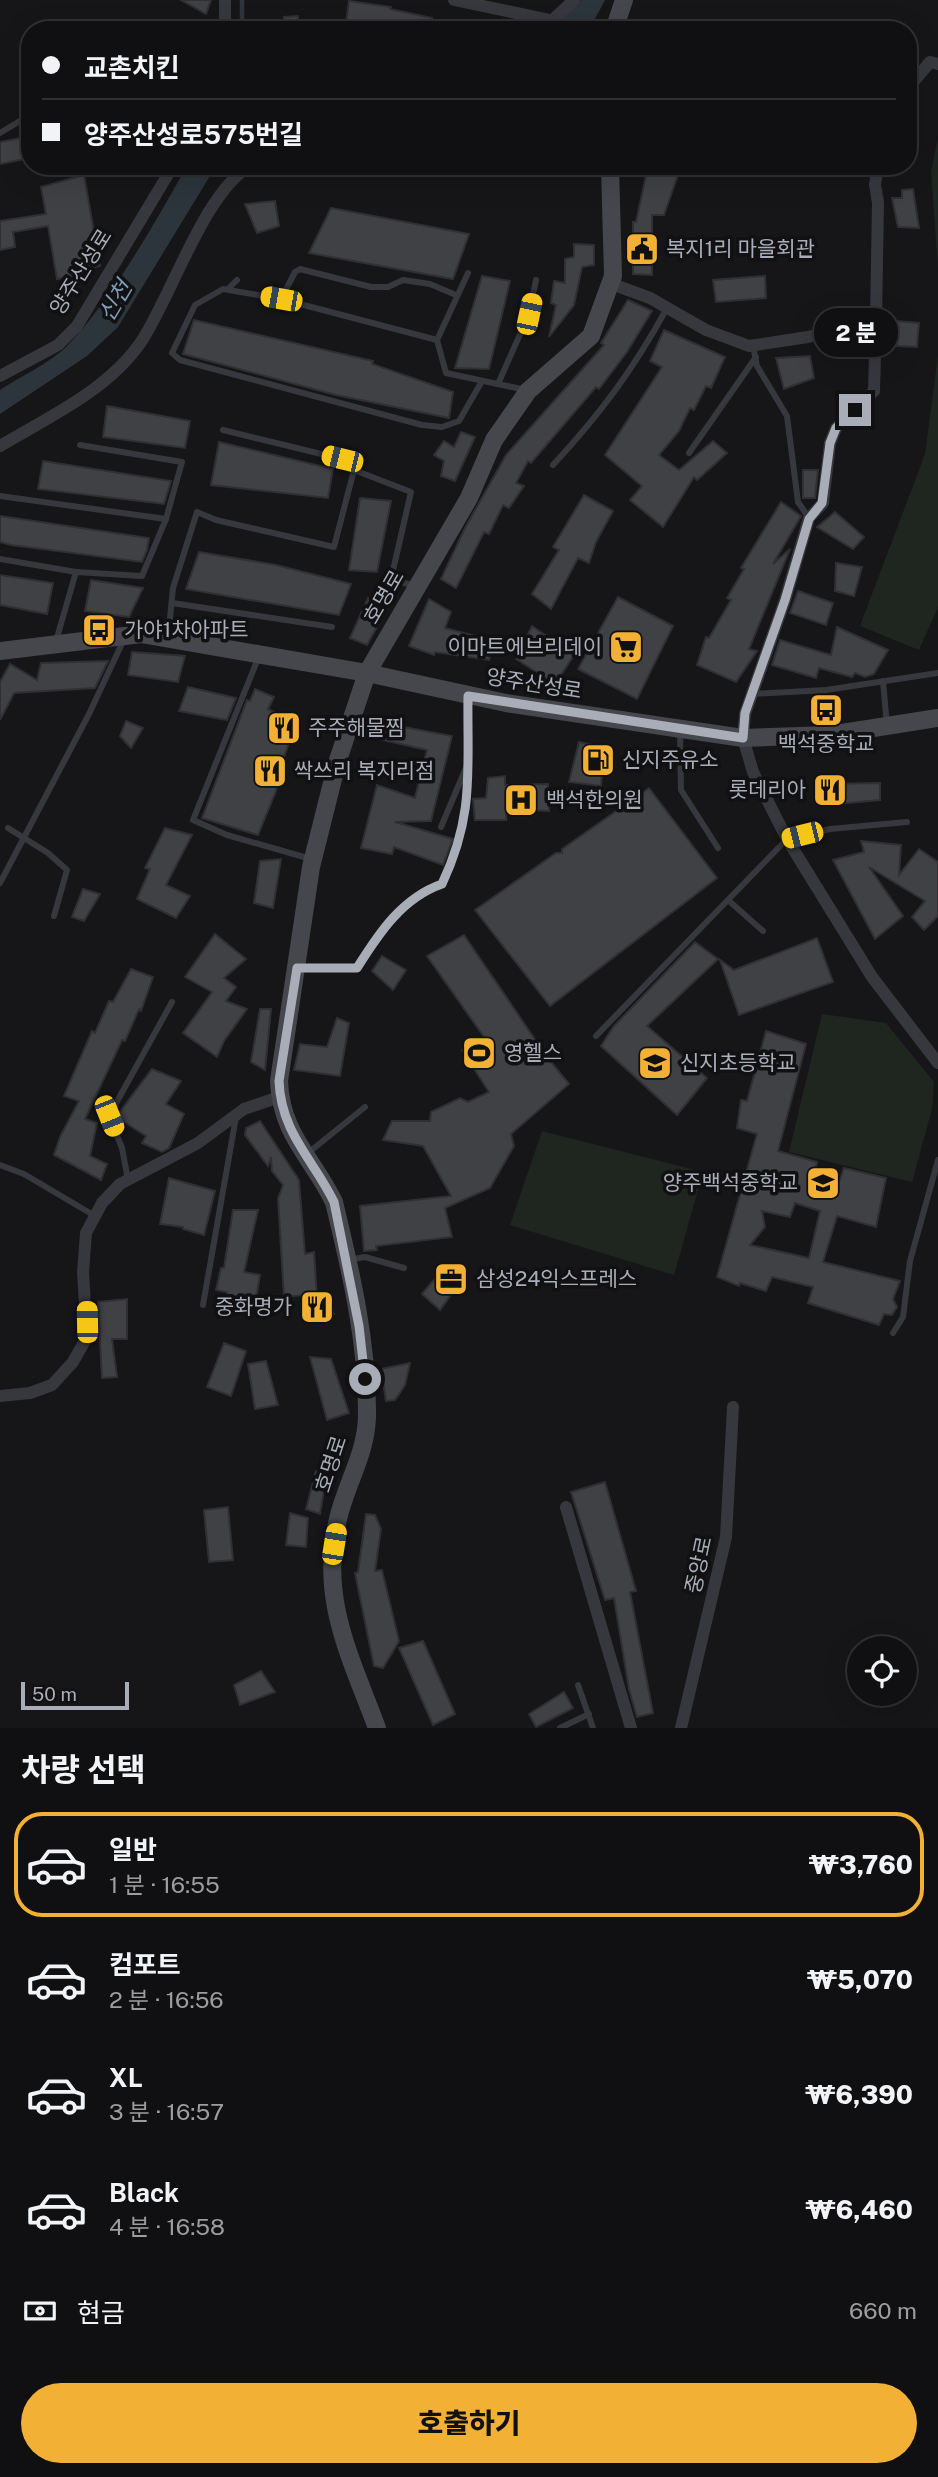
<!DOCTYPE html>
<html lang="ko">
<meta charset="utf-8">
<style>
:root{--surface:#101012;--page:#1e1e20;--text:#f1f3f6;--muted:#9c9d9f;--line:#303032;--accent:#f2b134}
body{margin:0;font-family:"Public Sans","Noto Sans KR",sans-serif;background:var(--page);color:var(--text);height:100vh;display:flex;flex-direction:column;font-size:26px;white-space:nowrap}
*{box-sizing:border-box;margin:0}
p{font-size:23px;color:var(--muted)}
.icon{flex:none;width:38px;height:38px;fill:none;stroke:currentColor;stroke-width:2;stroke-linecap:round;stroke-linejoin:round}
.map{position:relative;height:1728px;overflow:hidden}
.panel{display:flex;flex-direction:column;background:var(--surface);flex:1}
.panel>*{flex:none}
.banner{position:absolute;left:21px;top:21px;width:896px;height:154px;border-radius:28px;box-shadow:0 7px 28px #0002,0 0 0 2px var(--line);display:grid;align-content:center;height:154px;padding:0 21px;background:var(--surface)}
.fabs{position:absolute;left:847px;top:1636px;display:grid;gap:14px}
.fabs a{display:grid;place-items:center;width:70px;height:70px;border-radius:50%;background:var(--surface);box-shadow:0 7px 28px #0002,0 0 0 2px var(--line);font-size:35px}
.scale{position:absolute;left:21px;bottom:18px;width:108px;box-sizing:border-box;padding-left:7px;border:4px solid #a8adb8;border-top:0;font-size:19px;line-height:24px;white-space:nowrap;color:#a8adb8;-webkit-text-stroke:5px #111113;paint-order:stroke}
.end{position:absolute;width:32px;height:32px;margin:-16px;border:9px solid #a8adb8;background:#111;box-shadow:0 0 0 4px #111}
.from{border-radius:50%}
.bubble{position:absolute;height:49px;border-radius:24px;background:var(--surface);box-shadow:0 7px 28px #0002,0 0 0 2px var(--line);font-size:23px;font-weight:800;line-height:49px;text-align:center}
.car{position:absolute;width:21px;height:42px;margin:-21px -10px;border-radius:9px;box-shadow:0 0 5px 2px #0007;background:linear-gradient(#f5c518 24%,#345 0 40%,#f5c518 0 76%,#345 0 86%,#f5c518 0)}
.banner b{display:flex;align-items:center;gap:24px;height:66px;font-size:26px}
.banner b+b{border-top:2px solid var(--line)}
.banner i{width:18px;height:18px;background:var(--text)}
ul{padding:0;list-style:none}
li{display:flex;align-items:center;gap:21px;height:105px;margin:0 14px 10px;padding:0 7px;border:4px solid transparent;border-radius:28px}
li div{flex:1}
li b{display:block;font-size:26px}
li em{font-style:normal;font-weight:800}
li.on{border-color:var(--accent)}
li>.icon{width:63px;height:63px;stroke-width:1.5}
h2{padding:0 21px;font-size:32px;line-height:84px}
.pay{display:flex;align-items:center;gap:18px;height:77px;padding:0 21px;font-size:26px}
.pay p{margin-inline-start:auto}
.action{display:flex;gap:14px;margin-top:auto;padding:14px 21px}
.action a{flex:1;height:80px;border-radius:42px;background:var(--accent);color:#111;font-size:28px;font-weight:800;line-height:80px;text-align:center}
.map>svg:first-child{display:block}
.green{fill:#1e261f}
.water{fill:#2c353c}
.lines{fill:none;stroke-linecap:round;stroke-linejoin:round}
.stream{stroke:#2c353c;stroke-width:4.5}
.building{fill:#404145;stroke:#303034;stroke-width:2;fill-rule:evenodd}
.lane{stroke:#37383d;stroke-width:6}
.street{stroke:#37383d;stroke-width:12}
.secondary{stroke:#45474d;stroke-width:18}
.route{stroke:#a8adb8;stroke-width:9}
.labels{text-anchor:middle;stroke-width:7;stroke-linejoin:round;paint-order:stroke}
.poi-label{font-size:21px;fill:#a8adb8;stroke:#111113;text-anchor:start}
.street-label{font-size:21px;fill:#a8adb8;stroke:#111113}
.water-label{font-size:23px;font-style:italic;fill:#7f9bb3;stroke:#111113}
</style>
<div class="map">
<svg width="938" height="1728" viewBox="0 0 938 1728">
<rect width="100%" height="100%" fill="#161618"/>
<!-- green -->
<g class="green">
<polygon points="938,138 938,268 931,171"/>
<polygon points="938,356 938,607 919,650 860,626 925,454"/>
<polygon points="822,1014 886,1023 934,1082 932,1109 912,1182 789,1152"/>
<polygon points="542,1131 703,1172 674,1275 510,1225"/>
</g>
<!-- water -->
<g class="water">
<polygon points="581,0 605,0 589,30 551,30"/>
<path d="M187 166H216L118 327 87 356 0 414V390C21 376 50 363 67 346 111 301 156 221 187 166Z"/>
</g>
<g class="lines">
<!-- stream -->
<polyline class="stream" points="242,30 242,0"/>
</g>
<!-- building -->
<g class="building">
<polygon points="181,0 211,0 206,14"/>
<polygon points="349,1 391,7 390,9 432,18 432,30 345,30"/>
<polygon points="298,16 298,30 282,30 284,17"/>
<polygon points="26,137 30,158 0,164 0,142"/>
<polygon points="648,166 681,166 664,215 652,215 652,275 633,274 633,222 636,222"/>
<polygon points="84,175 100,266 89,268 88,273 57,279 48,226 13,232 15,247 0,250 0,221 46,214 41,187"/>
<polygon points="913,189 919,228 898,227 892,198 902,198 902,190"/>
<polygon points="275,201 279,226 257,233 245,204"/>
<polygon points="331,208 469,234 453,279 309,253"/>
<polygon points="574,244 594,245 594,265 582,267 574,305 549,337 556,305 551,303 554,281 565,283 565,259 574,257"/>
<polygon points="482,276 510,281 489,369 455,368"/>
<polygon points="765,276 766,298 716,302 713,280"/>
<polygon points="628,300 652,311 627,352 599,389 596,387 531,463 528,461 516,483 524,486 509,508 503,505 489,534 484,532 456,588 441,579 465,528 506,455 604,345 601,343"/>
<polygon points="194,320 373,361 372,364 453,392 449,418 336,395 183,354"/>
<polygon points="896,321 919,323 917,347 897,346"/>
<polygon points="664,330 725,357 711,388 706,386 694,410 690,408 679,431 659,455 679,470 713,441 727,453 697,480 694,477 663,527 630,500 642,486 605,455 662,367 650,361"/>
<polygon points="810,356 814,378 784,389 776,358"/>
<polygon points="107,406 190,421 185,448 103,437"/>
<polygon points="461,432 475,437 455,481 441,476 444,461 434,455 444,441 454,447"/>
<polygon points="219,442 333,469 328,498 211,485"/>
<polygon points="43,461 171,481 164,504 38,489"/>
<polygon points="803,470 818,470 815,498 803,498"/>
<polygon points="584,495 613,511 596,542 589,563 578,558 551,609 532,594 559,550 553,547"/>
<polygon points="360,498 391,501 377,572 349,570"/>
<polygon points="781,502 801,516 773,564 790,549 749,649 757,651 736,682 697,665 706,637 709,638 731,600 727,598 744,569 741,568"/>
<polygon points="835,512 864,537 853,549 817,527"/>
<polygon points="0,516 149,538 147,550 142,562 11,545 0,542"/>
<polygon points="199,552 276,565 351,584 339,615 186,589"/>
<polygon points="836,563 862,567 854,596 835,591"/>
<polygon points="0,575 53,583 47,614 0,605"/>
<polygon points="91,580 143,588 129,617 85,611"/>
<polygon points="798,591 833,603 826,625 790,613"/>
<polygon points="618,597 673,626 637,699 578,669"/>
<polygon points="368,598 388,607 367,645 350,638"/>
<polygon points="429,599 451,612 445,628 494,641 489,660 435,652 434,655 409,646"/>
<polygon points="532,626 574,655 555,684 516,659"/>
<polygon points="837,627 888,650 874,674 865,677 855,673 852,677 819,668 816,678 772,665 780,640 831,655"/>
<polygon points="132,652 185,656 178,682 128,675"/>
<polygon points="108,661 95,688 14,693 0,720 0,682 10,664 37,680 41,663"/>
<polygon points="188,687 236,698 227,720 179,711"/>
<polygon points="255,689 274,697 268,709 296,723 279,771 276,791 258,835 202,818 247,700 250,701"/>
<polygon points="126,721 143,728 131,748 120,736"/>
<polygon points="377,722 452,736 431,821 395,822 453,839 443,865 394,847 392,854 361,848 377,785 415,798 427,750 374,738"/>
<polygon points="579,742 604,747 601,786 569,782"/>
<polygon points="505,776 505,785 548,784 549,811 506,809 506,820 475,820 473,799 486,798 488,778"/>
<polygon points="880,783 880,800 826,805 824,784"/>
<polygon points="649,788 717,878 550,1006 475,910 556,853 562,853 562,849"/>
<polygon points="165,828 192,835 166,885 190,896 176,918 137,899 150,869 145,868"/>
<polygon points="861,841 901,845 899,875 919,849 938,862 938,916 924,930 912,917 925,901 869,867 903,916 875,939 833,860 864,852"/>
<polygon points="281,859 273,908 254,903 260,861"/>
<polygon points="83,889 100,894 84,921 72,917"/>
<polygon points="215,934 246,959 224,978 236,987 226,1001 247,1009 224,1041 217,1057 183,1033 212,992 185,977"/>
<polygon points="464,935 547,1057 569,1084 511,1134 514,1146 490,1188 445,1208 452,1237 376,1246 377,1250 364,1251 360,1206 451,1196 423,1146 383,1140 392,1121 430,1121 431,1112 460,1098 468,1102 489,1092 462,1050 484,1037 427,956"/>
<polygon points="817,938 833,982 739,1015 720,960 734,970"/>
<polygon points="695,942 718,959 647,1026 707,1078 677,1115 601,1046 614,1026"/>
<polygon points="382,956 406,970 393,990 372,971"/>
<polygon points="131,969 153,977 141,1011 139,1009 125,1041 122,1040 85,1119 97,1123 90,1156 107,1164 101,1180 54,1155 60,1137 79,1101 64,1096 92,1031 95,1033 109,1001 113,1002"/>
<polygon points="260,1009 271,1009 265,1070 251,1062"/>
<polygon points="337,1018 349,1023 340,1076 294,1070 300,1044 327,1047"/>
<path d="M766 1031 806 1044 778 1151 817 1162 813 1182 837 1188 844 1168 886 1178 876 1227 837 1216 823 1262 900 1281 893 1299 897 1307 892 1315 884 1314 879 1325 808 1303 813 1287 772 1277 766 1291 740 1283 739 1286 717 1277 757 1134 737 1128 741 1100 747 1101ZM795 1203 820 1211 809 1258 750 1245 765 1227 762 1211 790 1217Z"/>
<polygon points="152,1069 181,1081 166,1104 184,1114 169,1148 162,1152 142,1143 146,1136 116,1117"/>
<polygon points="260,1121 299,1180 305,1254 314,1252 317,1298 329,1297 334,1314 302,1318 304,1295 284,1297 278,1199 283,1185 272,1171 271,1157 268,1166 245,1135 246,1128"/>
<polygon points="169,1178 215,1191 204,1235 183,1229 183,1227 160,1224"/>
<polygon points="233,1210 258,1210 244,1272 260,1275 256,1299 243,1297 239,1301 228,1298 227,1292 216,1290 221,1268 224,1268"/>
<polygon points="437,1276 457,1286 440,1310 422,1294"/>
<polygon points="127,1299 127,1339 112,1339 117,1377 102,1378 98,1302"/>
<polygon points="224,1343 246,1351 231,1396 207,1387"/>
<polygon points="310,1357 331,1359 349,1413 327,1420"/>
<polygon points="266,1361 278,1405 255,1409 248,1364"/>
<polygon points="410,1363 405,1385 395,1400 386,1401 381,1369"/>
<polygon points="316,1471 327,1472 320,1514 306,1509"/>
<polygon points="605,1482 636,1591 630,1592 653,1713 637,1717 629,1689 614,1598 605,1600 571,1492"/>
<polygon points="228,1507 233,1560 209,1562 204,1510"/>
<polygon points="290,1513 308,1518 306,1547 286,1545"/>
<polygon points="366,1514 375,1515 381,1529 375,1571 382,1570 399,1641 383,1668 374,1666 355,1573 358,1572"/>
<polygon points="423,1641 455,1714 433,1725 399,1648"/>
<polygon points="261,1671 275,1692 240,1705 234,1685"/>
<polygon points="564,1692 573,1708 536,1727 529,1714"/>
</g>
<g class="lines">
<!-- lane -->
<g class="lane">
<polyline points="0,133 30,115"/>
<polyline points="468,273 437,340 446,373 526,390"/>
<polyline points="228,289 237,280"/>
<polyline points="281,299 295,272 300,269 371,287 388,287 403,280 430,284 456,295"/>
<polyline points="437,340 281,299 223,289 195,305 172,353 180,360 422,425 442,427 459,421 482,381"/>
<polyline points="753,346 757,366 787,416 798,502 809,518"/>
<polyline points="498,384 529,314 536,280"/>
<polyline points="223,430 342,459 354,470"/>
<polyline points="689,453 756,357"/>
<path d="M553 465C601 413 633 370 667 308"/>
<polyline points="0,496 166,519"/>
<polyline points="0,559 76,572"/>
<polyline points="172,603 332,627"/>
<polyline points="168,638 173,588 197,512 216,520 334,547 354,470 411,492 391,579 415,586"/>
<polyline points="56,641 76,572 142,576 166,519 182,462 80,445"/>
<polyline points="259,656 193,820 227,835 311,859"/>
<polyline points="883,681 887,726"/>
<polyline points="752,694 826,690 938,673"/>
<polyline points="680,732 681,790 718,848"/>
<polyline points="441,827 468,763"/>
<polyline points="8,828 48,853 67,870 54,916"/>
<polyline points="0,883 89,714 125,637"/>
<polyline points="728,900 763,931"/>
<path d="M299 968H357C379 933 402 898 441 884 475 815 467 771 468 698"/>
<polyline points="596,1036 787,839 830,829 907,822"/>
<polyline points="308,1153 365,1107"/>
<polyline points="0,1165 24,1174 95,1216"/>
<polyline points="128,1180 122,1148 109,1116 172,1002"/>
<polyline points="348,1260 365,1257 404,1268"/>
<polyline points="203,1305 236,1117"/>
<polyline points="893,1333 903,1317 910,1261 938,1160"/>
<polyline points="578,1685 593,1728"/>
<polyline points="560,1728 589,1714"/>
</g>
<!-- street -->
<g class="street">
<polyline points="225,0 225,30"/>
<polyline points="454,0 550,20 561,30"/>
<polyline points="542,30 574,0"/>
<polyline points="908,88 930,62 938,64"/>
<polyline points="307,166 353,166"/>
<polyline points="405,166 415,166"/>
<polyline points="612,284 650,298 706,330 749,346 808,337 876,319 874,391 836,428 830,443 823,503 809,518 785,600 745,714 743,738 753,772 787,839 872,977 938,1063"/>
<polyline points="876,319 878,203 875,184 878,166"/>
<polyline points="0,376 58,345 77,326 173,166"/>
<path d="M0 446C49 417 108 390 141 342 171 297 205 191 250 166"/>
<polyline points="0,1396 30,1393 52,1385 73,1362 87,1337 83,1272 86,1233 102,1203 120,1184 198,1143 244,1109 279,1097"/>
<polyline points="566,1507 631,1728"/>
<polyline points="681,1728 726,1537 733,1407"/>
</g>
<!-- secondary -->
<g class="secondary">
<polyline points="614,30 624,0"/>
<polyline points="0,651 141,634 367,673 506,703 743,738 829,735 938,718"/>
<path d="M377 1728C350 1655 319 1599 338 1519 346 1484 366 1454 367 1417 368 1345 351 1272 334 1202 313 1158 281 1135 279 1081L311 867 337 763 367 673 469 498 494 440 528 391 591 336 613 276 610 166"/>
</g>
</g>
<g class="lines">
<!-- route -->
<path class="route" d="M365 1379 359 1326 334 1202C313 1159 281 1133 279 1081L297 968H357C379 933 402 898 442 884 475 814 467 770 468 696L743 738 745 713 785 600 809 519 822 503 830 443 836 428 855 410"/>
</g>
<!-- icons -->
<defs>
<g id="civic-square" transform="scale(1.75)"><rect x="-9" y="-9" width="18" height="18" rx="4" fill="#f2b134" stroke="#111113"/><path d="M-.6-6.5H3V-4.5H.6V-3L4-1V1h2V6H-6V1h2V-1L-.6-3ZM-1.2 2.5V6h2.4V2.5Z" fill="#111"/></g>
<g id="bus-square" transform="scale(1.75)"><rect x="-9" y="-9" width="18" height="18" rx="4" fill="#f2b134" stroke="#111113"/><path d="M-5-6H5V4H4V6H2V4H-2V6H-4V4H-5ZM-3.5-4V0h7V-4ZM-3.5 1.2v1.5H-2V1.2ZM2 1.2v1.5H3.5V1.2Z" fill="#111"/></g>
<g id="supermarket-square" transform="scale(1.75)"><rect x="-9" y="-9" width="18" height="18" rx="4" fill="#f2b134" stroke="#111113"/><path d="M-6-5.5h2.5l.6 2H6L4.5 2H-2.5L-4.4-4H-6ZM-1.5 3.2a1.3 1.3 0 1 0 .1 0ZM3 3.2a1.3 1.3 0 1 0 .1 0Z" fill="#111"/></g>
<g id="restaurant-square" transform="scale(1.75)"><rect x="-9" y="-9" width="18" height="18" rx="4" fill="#f2b134" stroke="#111113"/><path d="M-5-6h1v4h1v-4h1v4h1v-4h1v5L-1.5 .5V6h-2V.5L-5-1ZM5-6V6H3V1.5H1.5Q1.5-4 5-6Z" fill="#111"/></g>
<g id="fuel-square" transform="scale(1.75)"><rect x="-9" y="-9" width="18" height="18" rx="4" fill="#f2b134" stroke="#111113"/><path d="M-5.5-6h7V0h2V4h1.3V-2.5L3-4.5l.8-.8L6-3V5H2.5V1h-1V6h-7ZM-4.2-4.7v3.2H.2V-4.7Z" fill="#111"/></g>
<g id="hospital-square" transform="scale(1.75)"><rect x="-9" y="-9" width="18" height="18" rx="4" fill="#f2b134" stroke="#111113"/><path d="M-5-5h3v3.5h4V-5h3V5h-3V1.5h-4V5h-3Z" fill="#111"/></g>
<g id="stadium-square" transform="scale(1.75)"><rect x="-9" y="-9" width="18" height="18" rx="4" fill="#f2b134" stroke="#111113"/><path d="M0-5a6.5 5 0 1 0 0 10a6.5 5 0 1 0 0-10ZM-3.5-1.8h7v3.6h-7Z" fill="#111"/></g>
<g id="school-square" transform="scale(1.75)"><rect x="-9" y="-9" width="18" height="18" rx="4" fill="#f2b134" stroke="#111113"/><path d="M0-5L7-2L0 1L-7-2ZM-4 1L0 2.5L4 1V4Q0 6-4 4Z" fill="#111"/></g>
<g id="office-square" transform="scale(1.75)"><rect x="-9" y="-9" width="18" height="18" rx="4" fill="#f2b134" stroke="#111113"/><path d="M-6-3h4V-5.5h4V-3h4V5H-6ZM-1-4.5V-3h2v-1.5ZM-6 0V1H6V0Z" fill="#111"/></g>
</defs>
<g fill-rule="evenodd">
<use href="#civic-square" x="642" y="249"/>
<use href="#bus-square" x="99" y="630"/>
<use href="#supermarket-square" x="626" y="647"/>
<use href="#bus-square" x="826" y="710"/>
<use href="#restaurant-square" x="284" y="728"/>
<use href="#fuel-square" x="598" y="760"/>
<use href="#restaurant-square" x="270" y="771"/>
<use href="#restaurant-square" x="830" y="790"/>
<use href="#hospital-square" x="521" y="800"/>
<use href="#stadium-square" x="479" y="1053"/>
<use href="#school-square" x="655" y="1063"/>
<use href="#school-square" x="823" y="1183"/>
<use href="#office-square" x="451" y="1279"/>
<use href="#restaurant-square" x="317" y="1307"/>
</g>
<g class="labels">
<!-- poi labels -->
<g class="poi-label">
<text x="666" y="256">복지1리 마을회관</text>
<text x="124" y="637">가야1차아파트</text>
<text x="602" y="654" text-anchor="end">이마트에브리데이</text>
<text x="308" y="735">주주해물찜</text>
<text x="826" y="751" text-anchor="middle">백석중학교</text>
<text x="622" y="767">신지주유소</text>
<text x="294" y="778">싹쓰리 복지리점</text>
<text x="806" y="797" text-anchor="end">롯데리아</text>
<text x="546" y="807">백석한의원</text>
<text x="504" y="1060">영헬스</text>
<text x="680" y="1070">신지초등학교</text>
<text x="798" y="1190" text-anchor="end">양주백석중학교</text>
<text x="476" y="1286">삼성24익스프레스</text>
<text x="292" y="1314" text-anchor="end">중화명가</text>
</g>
<!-- street labels -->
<g class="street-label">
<text transform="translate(81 272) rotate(-58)" y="7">양주산성로</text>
<text transform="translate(384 597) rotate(-60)" y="7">호명로</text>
<text transform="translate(534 684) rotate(9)" y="7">양주산성로</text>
<text transform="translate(331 1464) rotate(-72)" y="7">호명로</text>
<text transform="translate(699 1565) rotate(-78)" y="7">중앙로</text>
</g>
<!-- water labels -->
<g class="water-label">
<text transform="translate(115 301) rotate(-59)" y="8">신천</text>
</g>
</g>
</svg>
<div class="fabs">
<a><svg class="icon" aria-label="locate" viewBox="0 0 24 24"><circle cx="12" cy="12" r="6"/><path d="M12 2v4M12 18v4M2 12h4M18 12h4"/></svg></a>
</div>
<div class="scale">50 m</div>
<i class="end from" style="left:365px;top:1379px"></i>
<i class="end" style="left:855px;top:410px"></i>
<div class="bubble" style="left:814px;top:308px;width:84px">2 분</div>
<i class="car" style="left:281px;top:299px;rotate:280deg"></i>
<i class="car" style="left:529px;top:314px;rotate:12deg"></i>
<i class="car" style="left:342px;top:459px;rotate:284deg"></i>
<i class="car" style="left:802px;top:835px;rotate:256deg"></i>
<i class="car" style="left:109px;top:1116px;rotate:158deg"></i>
<i class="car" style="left:87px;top:1322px;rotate:359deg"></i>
<i class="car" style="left:334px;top:1544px;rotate:9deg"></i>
<div class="banner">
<b><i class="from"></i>교촌치킨</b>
<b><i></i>양주산성로575번길</b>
</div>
</div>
<section class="panel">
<h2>차량 선택</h2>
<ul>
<li class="on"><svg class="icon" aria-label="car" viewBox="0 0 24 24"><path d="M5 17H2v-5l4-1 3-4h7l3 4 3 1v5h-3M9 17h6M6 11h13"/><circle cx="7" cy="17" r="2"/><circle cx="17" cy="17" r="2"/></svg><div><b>일반</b><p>1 분 · 16:55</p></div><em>₩3,760</em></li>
<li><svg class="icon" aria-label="car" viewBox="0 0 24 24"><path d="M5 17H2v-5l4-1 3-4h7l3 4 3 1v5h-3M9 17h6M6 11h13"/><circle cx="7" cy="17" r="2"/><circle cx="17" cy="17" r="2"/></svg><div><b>컴포트</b><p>2 분 · 16:56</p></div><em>₩5,070</em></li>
<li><svg class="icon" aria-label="car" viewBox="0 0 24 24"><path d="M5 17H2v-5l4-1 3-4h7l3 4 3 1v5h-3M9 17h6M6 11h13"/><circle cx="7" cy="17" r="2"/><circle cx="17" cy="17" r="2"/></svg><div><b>XL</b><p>3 분 · 16:57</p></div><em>₩6,390</em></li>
<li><svg class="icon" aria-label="car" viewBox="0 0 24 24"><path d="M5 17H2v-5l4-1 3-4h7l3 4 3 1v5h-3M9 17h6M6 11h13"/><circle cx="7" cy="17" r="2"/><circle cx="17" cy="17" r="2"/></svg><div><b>Black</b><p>4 분 · 16:58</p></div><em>₩6,460</em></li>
</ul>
<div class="pay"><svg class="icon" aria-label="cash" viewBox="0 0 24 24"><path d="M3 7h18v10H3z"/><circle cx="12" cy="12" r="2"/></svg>현금<p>660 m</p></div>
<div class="action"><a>호출하기</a></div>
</section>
